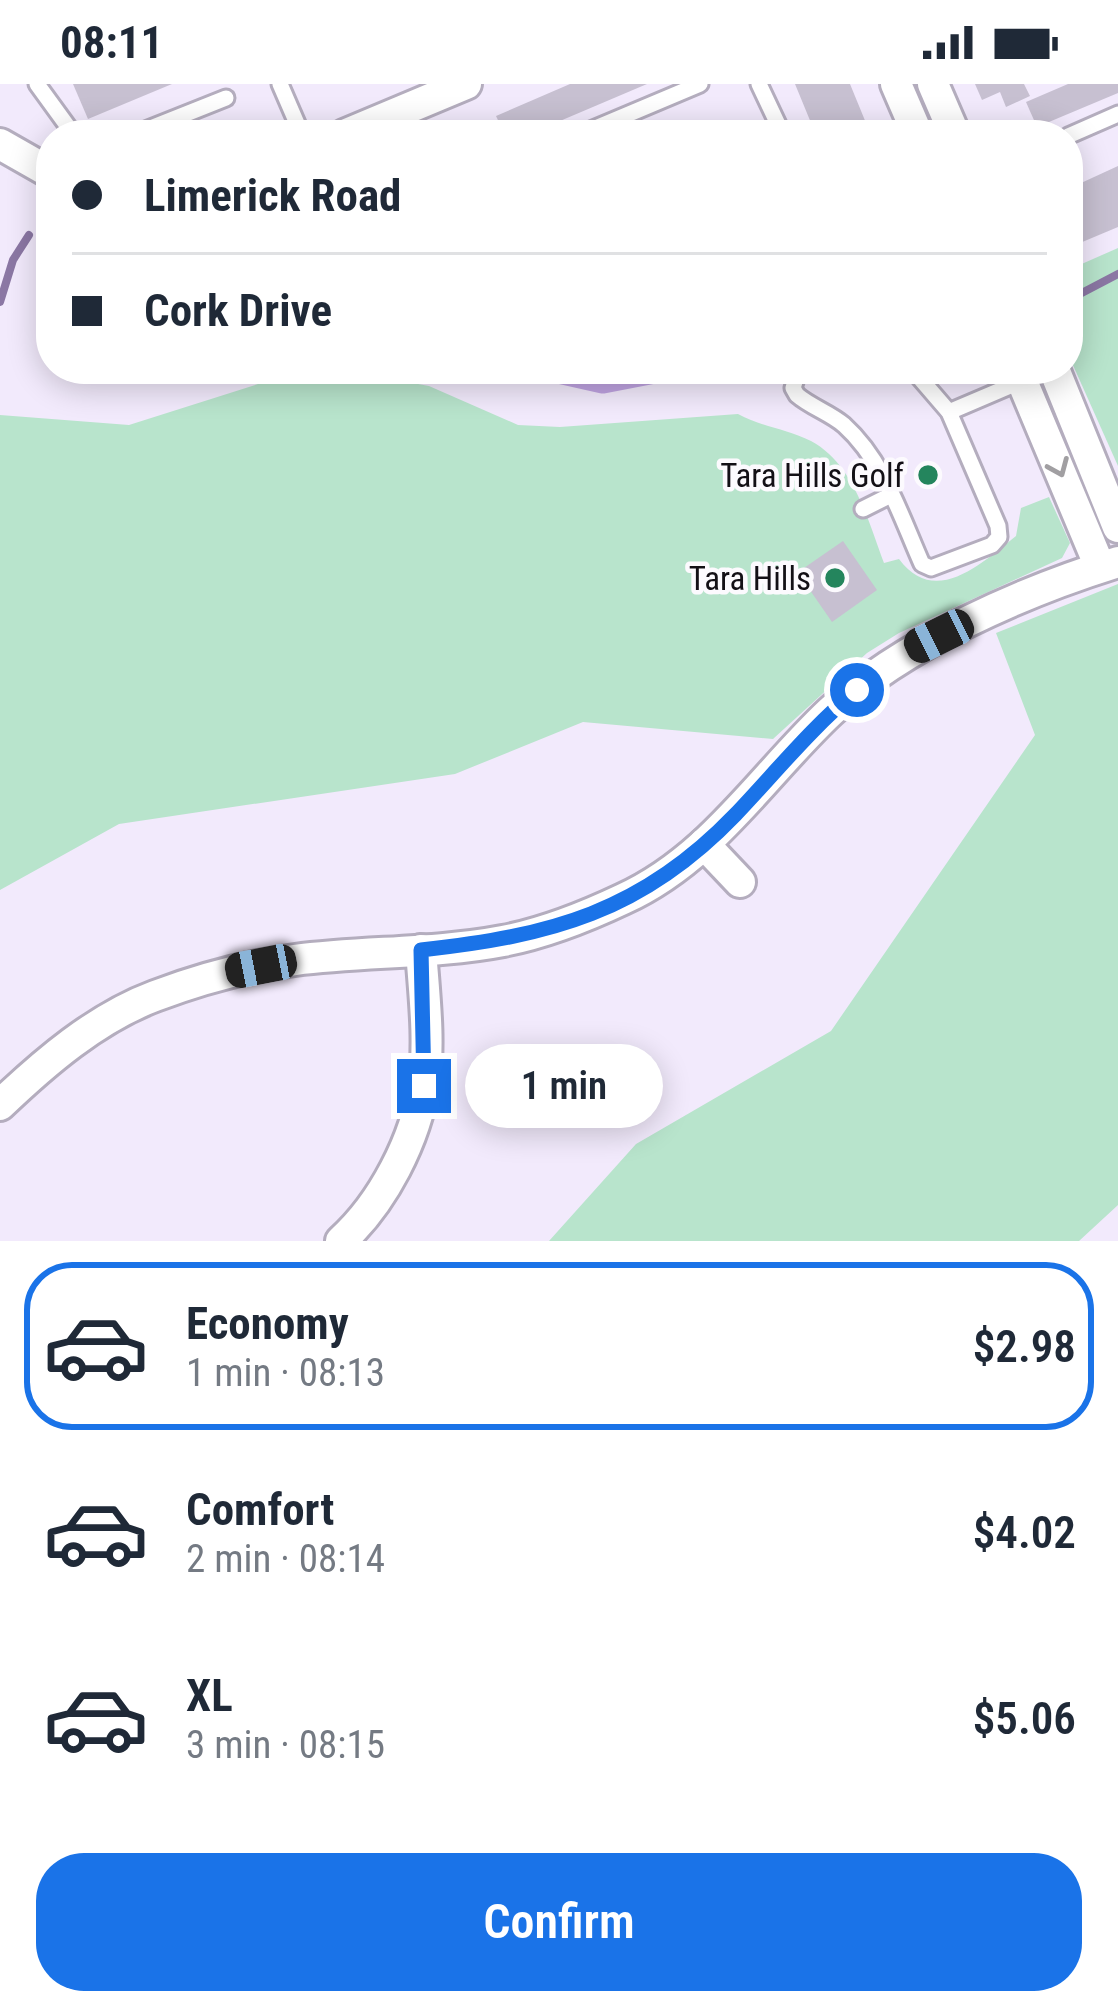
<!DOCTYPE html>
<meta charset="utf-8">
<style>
:root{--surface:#fff;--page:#f2f2f3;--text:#1f2937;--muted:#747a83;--line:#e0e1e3;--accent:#1a73e8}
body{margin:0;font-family:"Roboto Condensed",sans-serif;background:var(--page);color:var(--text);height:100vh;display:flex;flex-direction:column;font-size:45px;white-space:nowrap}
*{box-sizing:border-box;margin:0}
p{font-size:39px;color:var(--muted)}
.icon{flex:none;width:66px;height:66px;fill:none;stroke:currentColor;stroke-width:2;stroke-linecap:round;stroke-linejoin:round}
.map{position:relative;height:1157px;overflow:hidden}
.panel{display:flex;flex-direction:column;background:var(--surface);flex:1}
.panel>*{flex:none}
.hud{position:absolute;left:36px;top:36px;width:1047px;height:264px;border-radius:48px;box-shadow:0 6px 30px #0003;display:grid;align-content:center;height:264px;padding:0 36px;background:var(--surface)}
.end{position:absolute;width:54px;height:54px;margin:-27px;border:15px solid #1a73e8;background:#fff;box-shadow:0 0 0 6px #fff}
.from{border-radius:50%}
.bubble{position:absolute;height:84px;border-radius:42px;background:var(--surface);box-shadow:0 6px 30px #0003;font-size:39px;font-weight:600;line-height:84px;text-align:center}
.car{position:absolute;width:36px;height:72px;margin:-36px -18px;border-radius:15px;box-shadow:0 0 9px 3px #0007;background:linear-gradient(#222 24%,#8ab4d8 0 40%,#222 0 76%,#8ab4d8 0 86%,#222 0)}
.hud b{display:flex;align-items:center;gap:42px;height:114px;font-size:45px}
.hud b+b{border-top:3px solid var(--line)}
.hud i{width:30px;height:30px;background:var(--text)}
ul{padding:21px 0 0;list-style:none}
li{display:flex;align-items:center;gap:36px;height:168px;margin:0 24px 18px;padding:0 12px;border:6px solid transparent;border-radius:48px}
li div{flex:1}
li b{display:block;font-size:45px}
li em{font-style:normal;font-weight:600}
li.current{border-color:var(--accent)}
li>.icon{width:108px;height:108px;stroke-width:1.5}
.action{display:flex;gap:24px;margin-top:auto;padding:24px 36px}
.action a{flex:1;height:138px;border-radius:48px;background:var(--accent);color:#fff;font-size:48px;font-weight:600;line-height:138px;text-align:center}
.status{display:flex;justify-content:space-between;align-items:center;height:84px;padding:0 60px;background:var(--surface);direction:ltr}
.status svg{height:33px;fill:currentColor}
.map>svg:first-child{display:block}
.green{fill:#b8e4cc}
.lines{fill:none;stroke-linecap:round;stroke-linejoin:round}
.stream{stroke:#8b77a4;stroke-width:8}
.canal{stroke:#bfa3e1;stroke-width:27}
.building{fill:#c7c0d1}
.lane-casing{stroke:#b4adbe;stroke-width:21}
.street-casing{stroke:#b4adbe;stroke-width:36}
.lane{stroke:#fff;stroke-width:15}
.street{stroke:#fff;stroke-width:30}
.oneway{stroke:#a19fa2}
.route{stroke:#1a73e8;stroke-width:15}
.poi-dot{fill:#24855d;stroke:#fcfafe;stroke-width:4.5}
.labels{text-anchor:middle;stroke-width:9;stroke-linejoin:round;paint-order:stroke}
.poi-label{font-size:33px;fill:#131016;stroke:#fcfafe;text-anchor:end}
</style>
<div class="status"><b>08:11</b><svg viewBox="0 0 49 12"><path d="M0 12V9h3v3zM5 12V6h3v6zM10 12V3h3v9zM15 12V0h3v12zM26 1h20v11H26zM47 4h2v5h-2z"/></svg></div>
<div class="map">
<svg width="1118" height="1157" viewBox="0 0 1118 1157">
<rect width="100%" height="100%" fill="#f2eafc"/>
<!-- green -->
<g class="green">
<polygon points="1118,164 1118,382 1068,270 1068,186"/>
<path d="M380 293 429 302 518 341 560 343 738 330C762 343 787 345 811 357 854 380 868 437 884 479L899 475C935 524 982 479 1016 452L1021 424 1049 413 1070 459 1062 474 899 549 867 569 773 655 583 638 455 690 119 740 0 806V331L129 341 258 300Z"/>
<polygon points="1118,500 1118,1121 1079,1157 549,1157 636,1060 831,947 1035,651 996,549"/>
</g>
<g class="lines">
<!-- stream -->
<g class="stream">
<polyline points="1076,212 1118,190"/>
<polyline points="0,218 13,176 29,151"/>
</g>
<!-- canal -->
<polyline class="canal" points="554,285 603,296 660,285"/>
</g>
<!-- building -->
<g class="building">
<polygon points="73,0 172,0 88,35"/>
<polygon points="570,0 647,0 527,51 505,51 496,32"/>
<polygon points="795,0 850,0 866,39 846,48 848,51 816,51"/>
<polygon points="975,0 1024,0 1030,12 1006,23 1000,8 982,16"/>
<polygon points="1068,0 1118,0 1118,9 1037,43 1026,18"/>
<polygon points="1118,82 1118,143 1068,164 1068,105"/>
<polygon points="843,457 877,506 832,538 805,499 796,506 788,495"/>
</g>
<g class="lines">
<!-- lane casing -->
<g class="lane-casing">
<g id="lane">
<polyline points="37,0 74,51"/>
<polyline points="280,0 302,51"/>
<polyline points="759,0 783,51"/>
<polyline points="133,51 226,14"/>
<polyline points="579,51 700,0"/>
<polyline points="1068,52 1118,30"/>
<path d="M799 285 793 304 797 311C811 323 830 329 844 341 884 377 901 433 922 480L931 484 992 461 999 453 998 442 949 328 912 285"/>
<polyline points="949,328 1022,297"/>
<polyline points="863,425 891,411"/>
</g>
</g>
<!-- street casing -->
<g class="street-casing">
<g id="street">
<polyline points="896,0 918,51"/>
<polyline points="933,0 955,51"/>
<polyline points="344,51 466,0"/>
<polyline points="0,60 51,89"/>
<polyline points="1017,285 1100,483"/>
<polyline points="1054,285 1118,443"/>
<polyline points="704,760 740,798"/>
<path d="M0 1021C44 979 96 934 155 912 200 895 248 882 295 876 364 867 435 870 503 857 545 849 585 833 623 815 711 775 762 692 830 628 902 560 1024 507 1118 478"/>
<path d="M341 1157C383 1119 416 1055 424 999 430 956 424 909 421 866"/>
</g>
</g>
<!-- lane -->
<use href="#lane" class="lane"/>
<!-- street -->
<use href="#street" class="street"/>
</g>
<!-- one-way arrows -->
<defs><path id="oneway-chevron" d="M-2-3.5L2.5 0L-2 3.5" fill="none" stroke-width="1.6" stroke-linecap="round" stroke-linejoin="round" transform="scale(3)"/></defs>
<use class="oneway" href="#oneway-chevron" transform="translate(1059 384) rotate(67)"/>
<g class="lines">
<!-- route -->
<path class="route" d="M424 1002 421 866C550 852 642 828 735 731 775 689 812 643 857 606"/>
</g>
<!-- markers -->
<g class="poi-dot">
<circle cx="928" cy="391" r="12"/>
<circle cx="835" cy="494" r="12"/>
</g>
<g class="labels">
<!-- poi labels -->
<g class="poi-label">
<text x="904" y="403">Tara Hills Golf</text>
<text x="811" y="506">Tara Hills</text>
</g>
</g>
</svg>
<i class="end from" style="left:857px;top:606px"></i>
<i class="end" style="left:424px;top:1002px"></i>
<div class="bubble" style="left:465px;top:960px;width:198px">1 min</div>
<i class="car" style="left:939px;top:552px;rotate:244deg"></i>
<i class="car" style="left:261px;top:882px;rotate:259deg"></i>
<div class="hud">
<b><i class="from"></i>Limerick Road</b>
<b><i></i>Cork Drive</b>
</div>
</div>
<section class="panel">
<ul>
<li class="current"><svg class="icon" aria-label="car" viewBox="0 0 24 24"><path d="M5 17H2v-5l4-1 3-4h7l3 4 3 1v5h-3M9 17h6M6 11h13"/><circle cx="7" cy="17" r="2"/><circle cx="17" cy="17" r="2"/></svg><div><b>Economy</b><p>1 min · 08:13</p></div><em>$2.98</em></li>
<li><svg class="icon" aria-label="car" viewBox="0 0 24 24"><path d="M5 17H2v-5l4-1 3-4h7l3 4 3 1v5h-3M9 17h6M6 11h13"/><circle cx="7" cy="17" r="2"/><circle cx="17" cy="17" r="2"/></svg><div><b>Comfort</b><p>2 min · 08:14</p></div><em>$4.02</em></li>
<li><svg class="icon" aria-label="car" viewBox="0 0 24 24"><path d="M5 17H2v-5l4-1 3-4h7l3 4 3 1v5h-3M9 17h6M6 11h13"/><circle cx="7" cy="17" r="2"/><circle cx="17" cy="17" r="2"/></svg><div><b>XL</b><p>3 min · 08:15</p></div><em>$5.06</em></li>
</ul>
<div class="action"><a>Confirm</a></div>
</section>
